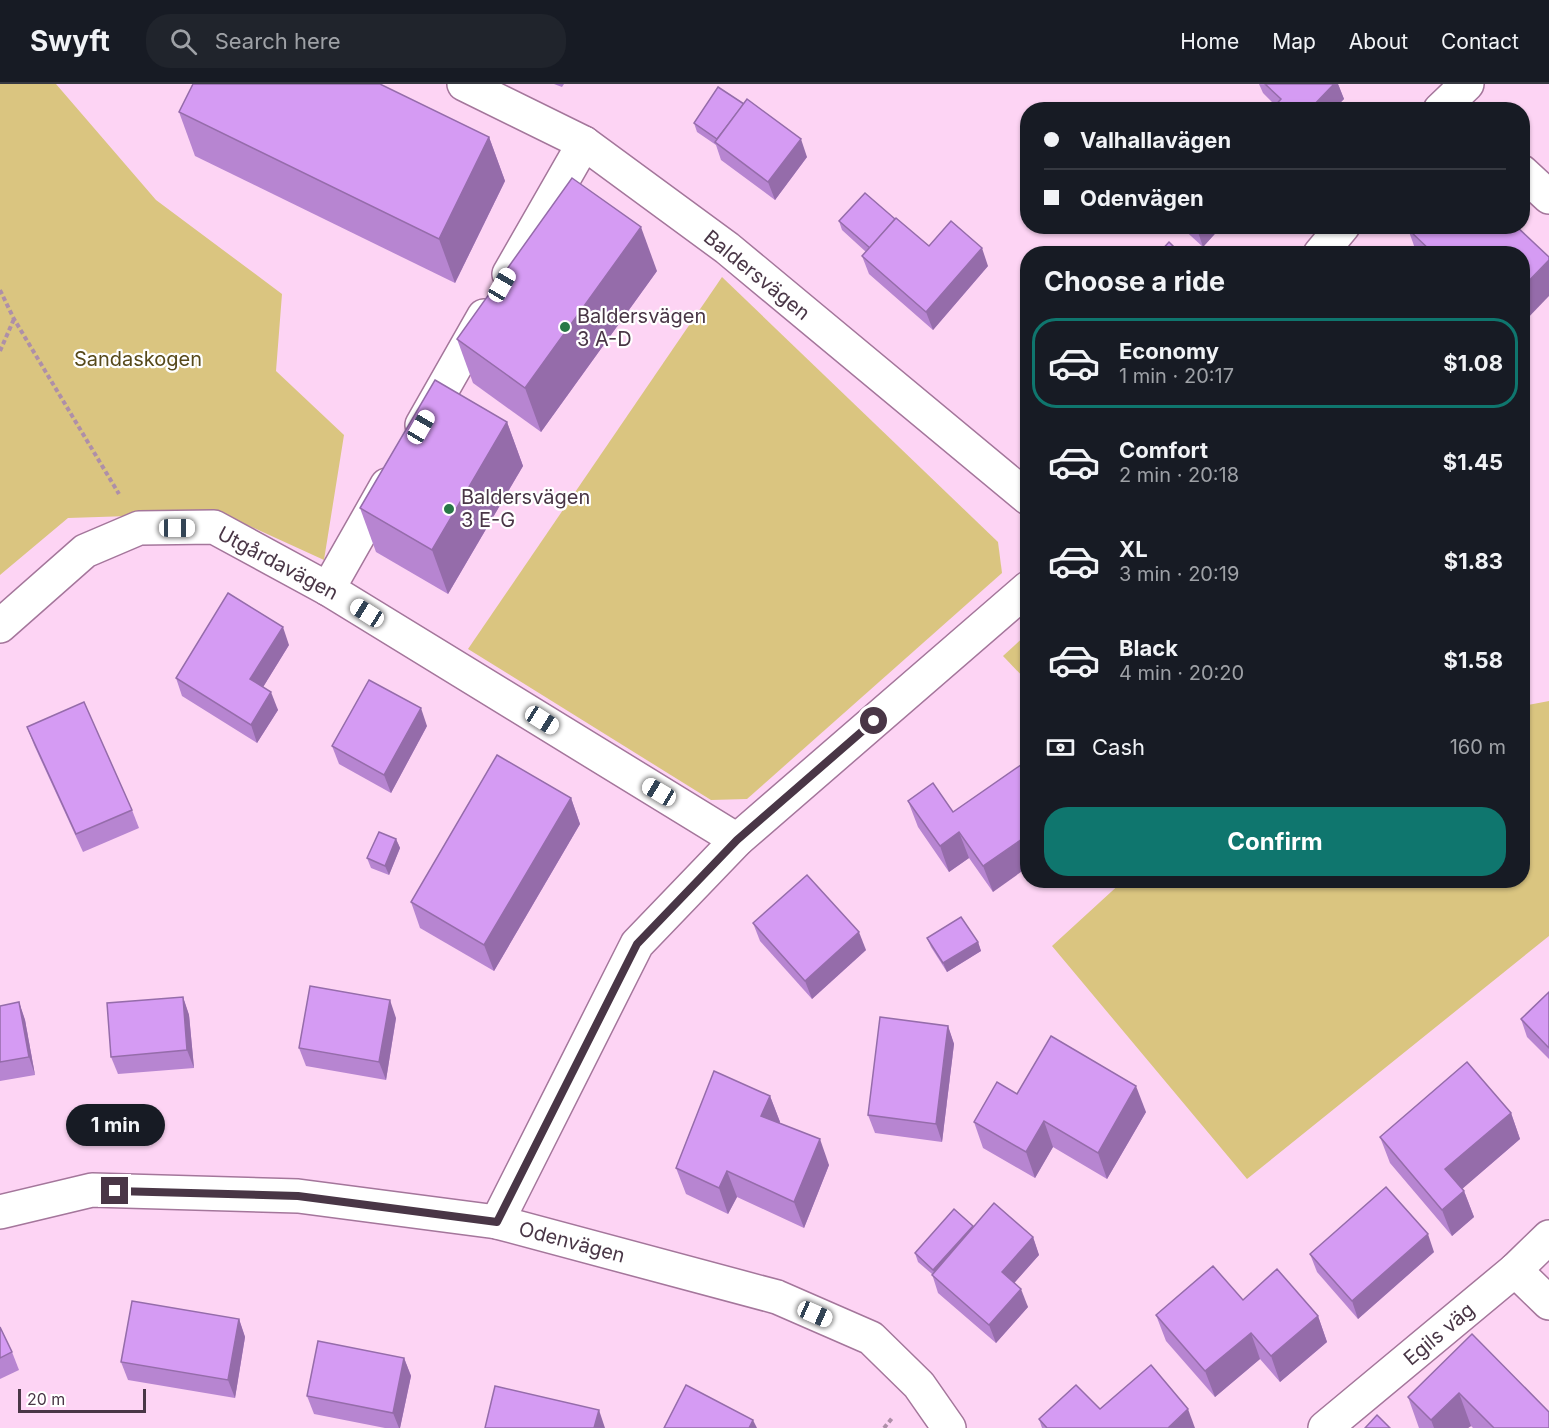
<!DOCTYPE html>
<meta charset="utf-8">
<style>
:root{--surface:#171b24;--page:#20242c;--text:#f1f3f6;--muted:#9ea1a6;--line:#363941;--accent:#0f766e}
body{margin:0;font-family:Inter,sans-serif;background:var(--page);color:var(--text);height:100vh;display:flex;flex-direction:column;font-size:22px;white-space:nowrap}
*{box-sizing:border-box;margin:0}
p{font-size:20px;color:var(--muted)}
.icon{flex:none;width:33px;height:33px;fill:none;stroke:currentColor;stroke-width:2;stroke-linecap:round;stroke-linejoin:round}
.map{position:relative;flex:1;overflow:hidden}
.drawer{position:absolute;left:1020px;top:162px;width:510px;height:642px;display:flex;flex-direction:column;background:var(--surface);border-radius:24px;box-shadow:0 2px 4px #0004}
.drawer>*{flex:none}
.hud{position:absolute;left:1020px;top:18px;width:510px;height:132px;border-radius:24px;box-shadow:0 2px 4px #0004;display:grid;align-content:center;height:132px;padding:0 24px;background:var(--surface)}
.scale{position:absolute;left:18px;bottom:15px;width:128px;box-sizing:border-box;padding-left:6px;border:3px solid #493646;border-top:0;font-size:16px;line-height:21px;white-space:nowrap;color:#493646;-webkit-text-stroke:4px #fff;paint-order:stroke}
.end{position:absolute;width:27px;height:27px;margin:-14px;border:8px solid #493646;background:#fff;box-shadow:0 0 0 3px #fff}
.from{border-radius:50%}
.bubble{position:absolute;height:42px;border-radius:21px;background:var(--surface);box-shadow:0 2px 4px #0004;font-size:20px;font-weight:700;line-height:42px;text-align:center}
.car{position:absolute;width:18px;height:36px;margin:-18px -9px;border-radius:8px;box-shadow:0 0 4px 2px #0007;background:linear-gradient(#fff 24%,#345 0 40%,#fff 0 76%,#345 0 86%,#fff 0)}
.hud b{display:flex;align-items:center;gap:21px;height:57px;font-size:22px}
.hud b+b{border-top:2px solid var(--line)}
.hud i{width:15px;height:15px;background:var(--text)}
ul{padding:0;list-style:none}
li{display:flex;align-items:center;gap:18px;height:90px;margin:0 12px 9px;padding:0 12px;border:3px solid transparent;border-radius:24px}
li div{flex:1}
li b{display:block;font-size:22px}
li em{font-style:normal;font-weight:700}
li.selected{border-color:var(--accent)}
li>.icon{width:54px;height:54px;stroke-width:1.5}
h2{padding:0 24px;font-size:27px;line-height:72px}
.pay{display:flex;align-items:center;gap:15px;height:66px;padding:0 24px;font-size:22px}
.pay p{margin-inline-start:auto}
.cta{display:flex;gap:12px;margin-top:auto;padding:12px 24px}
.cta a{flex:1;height:69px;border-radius:24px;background:var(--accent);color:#fff;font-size:24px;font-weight:700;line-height:69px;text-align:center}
header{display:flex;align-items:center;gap:36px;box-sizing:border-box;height:84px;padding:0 30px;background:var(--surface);border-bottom:2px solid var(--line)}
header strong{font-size:28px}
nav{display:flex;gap:33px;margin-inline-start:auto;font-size:21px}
.search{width:420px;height:54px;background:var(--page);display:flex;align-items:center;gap:15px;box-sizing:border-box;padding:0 21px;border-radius:24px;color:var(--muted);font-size:22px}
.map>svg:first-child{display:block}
.green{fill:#dac580}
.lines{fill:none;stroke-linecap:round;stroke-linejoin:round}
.minor-casing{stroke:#a4769b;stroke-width:36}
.path{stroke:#ae8fa8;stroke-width:4;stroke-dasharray:4.5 3;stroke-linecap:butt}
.minor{stroke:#fff;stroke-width:33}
.wall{fill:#b785d1}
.shaded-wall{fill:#956caa}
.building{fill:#d59bf3;stroke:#956caa;stroke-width:1.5}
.route{stroke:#493646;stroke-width:8}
.poi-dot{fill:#287747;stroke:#fff;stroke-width:2}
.labels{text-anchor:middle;stroke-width:4.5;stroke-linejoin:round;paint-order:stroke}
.street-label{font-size:20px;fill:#493646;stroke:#fff}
.poi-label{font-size:20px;fill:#493646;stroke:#fff;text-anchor:start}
.park-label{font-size:20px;fill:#56491a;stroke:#fff}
</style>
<header>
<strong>Swyft</strong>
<div class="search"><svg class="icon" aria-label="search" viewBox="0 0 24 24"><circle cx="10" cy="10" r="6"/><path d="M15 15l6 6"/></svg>Search here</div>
<nav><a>Home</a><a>Map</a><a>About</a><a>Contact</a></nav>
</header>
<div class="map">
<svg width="1549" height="1344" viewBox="0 0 1549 1344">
<rect width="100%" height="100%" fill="#fdd4f4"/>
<!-- green -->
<g class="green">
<polygon points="0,0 56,0 156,116 282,210 276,287 344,351 324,476 221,429 68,434 0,491"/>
<polygon points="722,193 998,458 1002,489 747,715 711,716 468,565"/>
<polygon points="1027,550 1027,597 1003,572"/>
<polygon points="1549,617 1549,852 1247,1095 1052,862 1123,797 1522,796 1523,622"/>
</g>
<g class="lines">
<!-- minor casing -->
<g class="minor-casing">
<g id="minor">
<polyline points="464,0 584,59 727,164 1028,414"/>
<polyline points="1440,26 1467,0"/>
<polyline points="1522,88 1549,113"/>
<polyline points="1320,170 1343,142"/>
<polyline points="509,190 584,59"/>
<polyline points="422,341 484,232"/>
<polyline points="328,505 387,401"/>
<polyline points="0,542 85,467 139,444 214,443 328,505 737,756"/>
<polyline points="0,1128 92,1106 298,1112 497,1138 777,1213 871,1254 919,1301 949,1344"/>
<polyline points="497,1138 637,860 737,756 1028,504"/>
<polyline points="1515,1186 1549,1219"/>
<polyline points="1325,1344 1515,1186 1549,1153"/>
</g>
</g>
<!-- path -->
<g class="path">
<polyline points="0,206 14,235 119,410"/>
<polyline points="0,267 14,235"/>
<polyline points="884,1344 893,1333"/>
</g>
<!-- minor -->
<use href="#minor" class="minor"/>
</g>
<!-- wall -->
<g class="wall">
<polygon points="554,0 564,0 562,3"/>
<polygon points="1259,0 1338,0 1344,15 1333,26 1271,26 1275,21 1263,9"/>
<polygon points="179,28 489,53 505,97 455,199 195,72"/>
<polygon points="694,39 807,73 775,116 721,76 716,61 697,48"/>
<polygon points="895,135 929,162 988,182 933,246 869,190 862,172 866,168 842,146 839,137"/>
<polygon points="1146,142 1157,142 1152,148"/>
<polygon points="1180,142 1222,142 1203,163"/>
<polygon points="1408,145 1522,170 1417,170"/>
<polygon points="657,187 541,348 473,299 457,255"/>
<polygon points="507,338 523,382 448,510 376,468 360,424"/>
<polygon points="289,561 263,603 278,626 257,659 182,612 176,594"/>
<polygon points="427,642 391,709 339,680 332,662"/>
<polygon points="27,643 132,726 139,744 83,768 34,661"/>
<polygon points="1028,676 993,808 969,774 949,788 918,743 908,717 953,728"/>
<polygon points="571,714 580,740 494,887 420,844 411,818"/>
<polygon points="396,755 400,764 389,791 371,784 367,774"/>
<polygon points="753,839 866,866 812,915 760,857"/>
<polygon points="927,854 978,858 981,867 947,888 931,863"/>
<polygon points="1549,908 1549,975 1527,953 1521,935"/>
<polygon points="183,913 189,931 194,984 118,990 111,973"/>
<polygon points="19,918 25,936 35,991 0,997 0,922"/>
<polygon points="396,934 386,996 306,982 299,964"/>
<polygon points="948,942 954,960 942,1058 875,1049 868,1031"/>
<polygon points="1017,1010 1146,1028 1107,1095 1053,1063 1035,1094 983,1064 974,1038"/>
<polygon points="770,1012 780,1038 779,1039 829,1081 804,1144 737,1113 728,1130 686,1110 676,1084"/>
<polygon points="1511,1029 1520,1055 1462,1105 1464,1107 1474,1133 1452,1152 1390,1079 1380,1053"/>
<polygon points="973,1142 973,1143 1033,1153 1039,1171 1014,1199 1028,1223 996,1259 938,1209 932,1190 918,1178 915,1169"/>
<polygon points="1434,1168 1358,1235 1317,1188 1310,1170"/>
<polygon points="1156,1231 1318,1232 1327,1258 1280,1298 1260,1275 1215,1313 1166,1257"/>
<polygon points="239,1235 245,1253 235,1314 128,1296 121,1278"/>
<polygon points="0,1243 12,1268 19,1286 0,1295"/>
<polygon points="1472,1250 1549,1344 1473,1344 1471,1342 1468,1344 1419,1344 1408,1313"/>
<polygon points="404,1274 411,1292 400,1344 385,1344 314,1330 307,1312"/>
<polygon points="1100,1325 1195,1344 1042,1344 1039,1335"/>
</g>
<!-- shaded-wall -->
<g class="shaded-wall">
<polygon points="1334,0 1338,0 1344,15 1333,26 1309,26"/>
<polygon points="489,53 505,97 455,199 439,155"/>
<polygon points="801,55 807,73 775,116 768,98"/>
<polygon points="1150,142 1157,142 1152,148"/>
<polygon points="1199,142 1222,142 1203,163 1197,145"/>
<polygon points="641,143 657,187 541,348 525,304"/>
<polygon points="982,164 988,182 933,246 926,228"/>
<polygon points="1549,176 1549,212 1522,240 1522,204"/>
<polygon points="507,338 523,382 448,510 432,466"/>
<polygon points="283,543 289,561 257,613 250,595"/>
<polygon points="271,608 278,626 257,659 251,641"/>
<polygon points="421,624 427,642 391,709 384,691"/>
<polygon points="571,714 580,740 494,887 484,861"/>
<polygon points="959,748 969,774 949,788 940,762"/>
<polygon points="1028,751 1028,783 993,808 983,782"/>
<polygon points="396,755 400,764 389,791 385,782"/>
<polygon points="859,848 866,866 812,915 805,897"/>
<polygon points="978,858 981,867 947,888 943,879"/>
<polygon points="183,913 189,931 194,984 187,966"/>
<polygon points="390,916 396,934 386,996 379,978"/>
<polygon points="19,918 25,936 35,991 29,973"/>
<polygon points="948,942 954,960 942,1058 936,1040"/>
<polygon points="1136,1002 1146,1028 1107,1095 1098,1069"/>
<polygon points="770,1012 780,1038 770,1058 761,1032"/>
<polygon points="1511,1029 1520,1055 1455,1111 1445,1085"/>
<polygon points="1044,1037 1053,1063 1035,1094 1026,1068"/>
<polygon points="820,1055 829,1081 804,1144 794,1118"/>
<polygon points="727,1087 737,1113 728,1130 719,1104"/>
<polygon points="1464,1107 1474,1133 1452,1152 1442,1126"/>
<polygon points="973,1142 976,1151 937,1195 933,1186"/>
<polygon points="1428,1150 1434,1168 1358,1235 1352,1217"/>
<polygon points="1033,1153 1039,1171 1008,1206 1002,1188"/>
<polygon points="1021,1205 1028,1223 996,1259 989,1241"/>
<polygon points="1318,1232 1327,1258 1280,1298 1271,1272"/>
<polygon points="239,1235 245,1253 235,1314 228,1296"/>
<polygon points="1251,1249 1260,1275 1215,1313 1205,1287"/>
<polygon points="404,1274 411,1292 400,1344 399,1344 393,1329"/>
<polygon points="1459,1309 1471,1342 1468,1344 1434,1344 1431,1336"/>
<polygon points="1188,1325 1195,1344 1168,1344"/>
<polygon points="599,1326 605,1344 594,1344"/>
<polygon points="753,1336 757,1344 749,1344"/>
</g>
<!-- building -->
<g class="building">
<polygon points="193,0 380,0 489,53 439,155 179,28"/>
<polygon points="1265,0 1334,0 1309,26 1271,26 1281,15"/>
<polygon points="718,3 744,20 717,55 694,39"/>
<polygon points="747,15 801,55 768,98 715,58"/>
<polygon points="572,94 641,143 525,304 457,255"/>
<polygon points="865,109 895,135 870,164 839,137"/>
<polygon points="896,134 929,162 951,137 982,164 926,228 862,172"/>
<polygon points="1410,142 1516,142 1549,173 1549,176 1522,204 1522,170 1434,170 1408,145"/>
<polygon points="1169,158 1181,170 1158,170"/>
<polygon points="1028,245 1028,252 1024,249"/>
<polygon points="435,296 507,338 432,466 360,424"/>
<polygon points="228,509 283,543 250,595 271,608 251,641 176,594"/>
<polygon points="369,596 421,624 384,691 332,662"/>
<polygon points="84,618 132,726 76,750 27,643"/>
<polygon points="497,671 571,714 484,861 411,818"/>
<polygon points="1028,676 1028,751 983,782 959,748 940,762 908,717 933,699 953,728"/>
<polygon points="379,748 396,755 385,782 367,774"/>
<polygon points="807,791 859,848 805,897 753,839"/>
<polygon points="961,833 978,858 943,879 927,854"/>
<polygon points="310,902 390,916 379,978 299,964"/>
<polygon points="1549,908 1549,964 1521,935"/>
<polygon points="183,913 187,966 111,973 107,919"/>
<polygon points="19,918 29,973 0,978 0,922"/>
<polygon points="880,933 948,942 936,1040 868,1031"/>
<polygon points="1051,952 1136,1002 1098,1069 1044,1037 1026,1068 974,1038 997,998 1017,1010"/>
<polygon points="1467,978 1511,1029 1445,1085 1464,1107 1442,1126 1380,1053"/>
<polygon points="714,987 770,1012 761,1032 820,1055 794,1118 727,1087 719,1104 676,1084"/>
<polygon points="1386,1103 1428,1150 1352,1217 1310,1170"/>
<polygon points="994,1119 1033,1153 1002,1188 1021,1205 989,1241 932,1191"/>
<polygon points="954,1125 973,1142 933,1186 915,1169"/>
<polygon points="1213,1182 1243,1216 1277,1185 1318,1232 1271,1272 1251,1249 1205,1287 1156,1231"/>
<polygon points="132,1217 239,1235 228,1296 121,1278"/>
<polygon points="0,1243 12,1268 0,1274"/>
<polygon points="1472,1250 1549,1328 1549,1344 1494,1344 1459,1309 1431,1336 1408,1313"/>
<polygon points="318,1257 404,1274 393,1329 307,1312"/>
<polygon points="1151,1281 1188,1325 1168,1344 1047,1344 1039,1335 1076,1301 1100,1325"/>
<polygon points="686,1301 753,1336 749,1344 664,1344"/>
<polygon points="495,1302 599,1326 594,1344 485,1344"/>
<polygon points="1377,1331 1390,1344 1365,1344"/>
</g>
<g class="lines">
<!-- route -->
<polyline class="route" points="115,1107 298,1112 497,1138 637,860 737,756 874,637"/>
</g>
<!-- markers -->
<g class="poi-dot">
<circle cx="565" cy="243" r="6"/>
<circle cx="449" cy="425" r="6"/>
</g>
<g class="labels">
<!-- street labels -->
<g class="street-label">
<text transform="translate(757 191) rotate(39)" y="7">Baldersvägen</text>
<text transform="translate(278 479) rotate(28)" y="7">Utgårdavägen</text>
<text transform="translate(572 1158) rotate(15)" y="7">Odenvägen</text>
<text transform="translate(1439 1250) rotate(-40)" y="7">Egils väg</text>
</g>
<!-- poi labels -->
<g class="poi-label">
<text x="577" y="239">Baldersvägen<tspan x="577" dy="23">3 A-D</tspan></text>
<text x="461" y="420">Baldersvägen<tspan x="461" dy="23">3 E-G</tspan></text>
</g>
<!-- park labels -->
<g class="park-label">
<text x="138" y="282">Sandaskogen</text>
</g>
</g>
</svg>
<div class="scale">20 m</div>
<i class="end from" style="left:874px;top:637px"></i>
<i class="end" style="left:115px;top:1107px"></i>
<div class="bubble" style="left:66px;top:1020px;width:99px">1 min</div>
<i class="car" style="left:502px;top:201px;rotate:30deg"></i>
<i class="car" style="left:421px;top:343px;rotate:30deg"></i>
<i class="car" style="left:177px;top:444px;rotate:90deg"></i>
<i class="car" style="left:367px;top:529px;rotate:302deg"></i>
<i class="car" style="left:542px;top:636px;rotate:122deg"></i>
<i class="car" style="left:659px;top:708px;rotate:301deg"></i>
<i class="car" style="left:815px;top:1230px;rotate:114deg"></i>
<div class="hud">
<b><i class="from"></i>Valhallavägen</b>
<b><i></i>Odenvägen</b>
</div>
<section class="drawer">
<h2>Choose a ride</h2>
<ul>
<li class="selected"><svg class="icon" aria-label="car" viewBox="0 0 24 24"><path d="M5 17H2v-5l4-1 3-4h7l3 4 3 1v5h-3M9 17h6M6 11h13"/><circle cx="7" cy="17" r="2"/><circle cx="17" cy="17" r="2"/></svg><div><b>Economy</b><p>1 min · 20:17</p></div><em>$1.08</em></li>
<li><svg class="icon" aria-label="car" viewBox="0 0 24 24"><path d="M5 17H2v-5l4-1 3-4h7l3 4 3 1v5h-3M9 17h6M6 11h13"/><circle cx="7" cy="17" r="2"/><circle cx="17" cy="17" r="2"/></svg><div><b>Comfort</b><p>2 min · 20:18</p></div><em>$1.45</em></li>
<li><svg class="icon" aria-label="car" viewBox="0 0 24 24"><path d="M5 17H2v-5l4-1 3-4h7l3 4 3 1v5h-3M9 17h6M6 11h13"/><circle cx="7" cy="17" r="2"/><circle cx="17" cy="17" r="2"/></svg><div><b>XL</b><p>3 min · 20:19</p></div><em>$1.83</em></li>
<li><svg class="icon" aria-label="car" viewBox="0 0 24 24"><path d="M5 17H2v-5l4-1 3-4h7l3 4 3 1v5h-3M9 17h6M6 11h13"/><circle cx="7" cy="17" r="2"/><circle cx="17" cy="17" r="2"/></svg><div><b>Black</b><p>4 min · 20:20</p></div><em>$1.58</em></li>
</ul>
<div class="pay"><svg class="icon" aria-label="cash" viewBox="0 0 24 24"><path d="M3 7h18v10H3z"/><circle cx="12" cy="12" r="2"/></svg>Cash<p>160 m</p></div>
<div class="cta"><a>Confirm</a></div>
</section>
</div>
